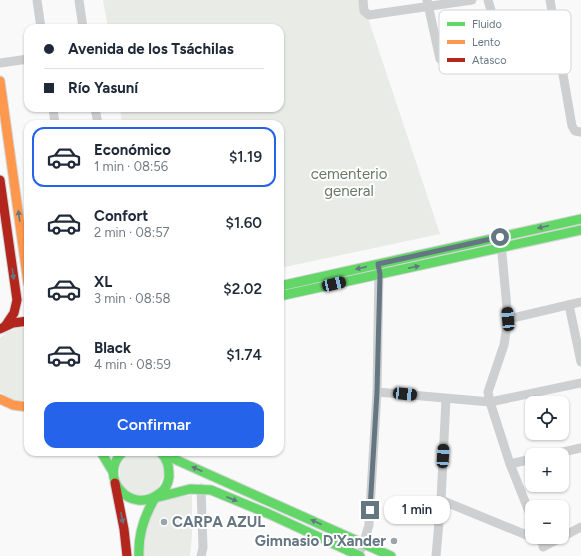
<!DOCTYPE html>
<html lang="es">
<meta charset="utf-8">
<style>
:root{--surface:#fff;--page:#f6f6f7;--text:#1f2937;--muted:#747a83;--line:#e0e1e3;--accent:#2563eb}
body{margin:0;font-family:Figtree,sans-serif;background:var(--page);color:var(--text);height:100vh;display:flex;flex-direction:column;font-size:15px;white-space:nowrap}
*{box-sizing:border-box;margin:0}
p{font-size:13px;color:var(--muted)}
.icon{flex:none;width:22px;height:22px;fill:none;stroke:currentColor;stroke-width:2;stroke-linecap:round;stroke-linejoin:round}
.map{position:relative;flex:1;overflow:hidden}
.panel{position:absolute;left:24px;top:120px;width:260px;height:336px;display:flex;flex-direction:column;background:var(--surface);border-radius:12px;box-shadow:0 1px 3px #0004}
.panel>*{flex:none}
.hud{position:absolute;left:24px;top:24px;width:260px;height:88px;border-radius:12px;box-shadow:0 1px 3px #0004;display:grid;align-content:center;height:88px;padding:0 20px;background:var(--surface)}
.buttons{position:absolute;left:525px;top:396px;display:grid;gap:8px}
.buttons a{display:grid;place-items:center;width:44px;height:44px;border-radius:8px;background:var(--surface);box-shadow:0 1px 3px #0004;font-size:20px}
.end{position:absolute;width:18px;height:18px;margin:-9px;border:5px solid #657683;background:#fff;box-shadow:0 0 0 2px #fff}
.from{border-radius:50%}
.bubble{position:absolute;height:28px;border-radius:12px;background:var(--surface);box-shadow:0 1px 3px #0004;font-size:13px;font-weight:600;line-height:28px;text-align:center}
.car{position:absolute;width:12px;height:24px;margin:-12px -6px;border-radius:5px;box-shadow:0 0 3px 1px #0007;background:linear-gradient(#222 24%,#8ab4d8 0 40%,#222 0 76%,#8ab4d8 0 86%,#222 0)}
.hud b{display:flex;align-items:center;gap:14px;height:38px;font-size:15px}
.hud b+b{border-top:1px solid var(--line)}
.hud i{width:10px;height:10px;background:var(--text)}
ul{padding:7px 0 0;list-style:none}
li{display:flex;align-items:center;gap:12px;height:60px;margin:0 8px 6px;padding:0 12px;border:2px solid transparent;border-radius:12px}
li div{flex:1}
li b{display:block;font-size:15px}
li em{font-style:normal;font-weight:600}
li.current{border-color:var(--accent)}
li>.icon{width:36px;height:36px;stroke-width:1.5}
.cta{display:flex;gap:8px;margin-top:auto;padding:8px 20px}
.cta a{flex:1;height:46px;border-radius:12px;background:var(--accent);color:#fff;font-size:16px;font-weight:600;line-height:46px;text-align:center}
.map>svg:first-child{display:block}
.green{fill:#e8ebe6}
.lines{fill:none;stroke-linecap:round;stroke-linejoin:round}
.fast-casing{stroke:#d5d6d7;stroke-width:11}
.slow-casing{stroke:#d5d6d7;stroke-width:11}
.jam-casing{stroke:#d5d6d7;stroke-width:11}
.street{stroke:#cecfd0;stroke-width:9}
.fast{stroke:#63d668;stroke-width:9}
.slow{stroke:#ff974d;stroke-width:9}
.jam{stroke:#b3261e;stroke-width:9}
.oneway{fill:#657683}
.route{stroke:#657683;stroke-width:5}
.poi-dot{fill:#99a4ac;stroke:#fff;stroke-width:1.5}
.labels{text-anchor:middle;stroke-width:4;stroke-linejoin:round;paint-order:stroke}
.park-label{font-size:15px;fill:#687a64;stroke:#fff}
.poi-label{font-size:15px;font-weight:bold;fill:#657683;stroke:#fff;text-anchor:start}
.key{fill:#fff;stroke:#d1d6da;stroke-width:1}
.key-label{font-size:11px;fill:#657683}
</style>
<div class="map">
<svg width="581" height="556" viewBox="0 0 581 556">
<rect width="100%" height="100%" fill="#f9f9f9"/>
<!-- green -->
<g class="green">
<polygon points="103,0 362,0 440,234 280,268 280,124 122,124 120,108 280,108 280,28 108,28"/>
<polygon points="18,328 28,328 28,401 12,399 0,392 0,338 7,332"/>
<path d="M132 452H150L156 455 162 463 165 473 156 492 136 496 120 484C120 469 117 460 132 452Z"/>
<polygon points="192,495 192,536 190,556 144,556 145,525 157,504 167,499"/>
</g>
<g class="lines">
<!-- fast casing -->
<g class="fast-casing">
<g id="fast">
<polyline points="280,286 581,219"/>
<polyline points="280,296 581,230"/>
<polyline points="101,452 113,472"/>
<path d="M123 452C96 476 131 517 160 493 165 490 168 484 169 477 169 467 168 459 160 452"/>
<polyline points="163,454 391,556"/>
<polyline points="155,498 190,489 211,490 269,514 360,556"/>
<path d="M139 556C138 534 144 516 155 498"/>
</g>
</g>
<!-- slow casing -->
<g class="slow-casing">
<g id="slow">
<polyline points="0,81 28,283"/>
<polyline points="0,399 13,405 28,407"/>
</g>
</g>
<!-- jam casing -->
<g class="jam-casing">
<g id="jam">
<polyline points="0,180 17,300 14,313 6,325"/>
<polyline points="0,329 13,323 28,321"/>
<polyline points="115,483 124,529 127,556"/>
</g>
</g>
<!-- street -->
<g class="street">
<polyline points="37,0 41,28"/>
<polyline points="79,0 83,28"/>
<polyline points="363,0 364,11 369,15 472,0"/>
<polyline points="427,0 440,59"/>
<polyline points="488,0 500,41"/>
<polyline points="550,0 572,126 575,131 581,132"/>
<polyline points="0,63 28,59"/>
<polyline points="53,108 55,124"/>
<polyline points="95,108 98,124"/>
<polyline points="501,243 508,319 504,345 488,392 490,402 510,464 532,519"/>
<polyline points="569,305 581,362"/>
<polyline points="508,319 581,302"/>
<polyline points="377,392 490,402 581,383"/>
<polyline points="550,455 581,448"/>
<polyline points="510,464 532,459"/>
<polyline points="201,488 203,548 201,556"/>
<polyline points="441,500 541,541"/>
<polyline points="543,547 581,527"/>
<polyline points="362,548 369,525 377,392 379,270"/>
<polyline points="436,556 441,500 446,399"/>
</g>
<!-- fast -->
<use href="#fast" class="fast"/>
<!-- slow -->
<use href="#slow" class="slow"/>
<!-- jam -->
<use href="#jam" class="jam"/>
</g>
<!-- one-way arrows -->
<defs><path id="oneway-solid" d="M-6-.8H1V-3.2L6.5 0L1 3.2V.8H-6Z"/></defs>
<g class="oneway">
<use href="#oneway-solid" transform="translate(19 216) rotate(-98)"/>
<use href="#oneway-solid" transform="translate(543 227) rotate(167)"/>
<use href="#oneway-solid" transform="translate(414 267) rotate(-12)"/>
<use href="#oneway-solid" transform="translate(361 268) rotate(167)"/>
<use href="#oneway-solid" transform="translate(13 274) rotate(82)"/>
<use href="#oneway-solid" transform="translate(197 469) rotate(-156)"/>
<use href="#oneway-solid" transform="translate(232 499) rotate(23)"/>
<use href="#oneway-solid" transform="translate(122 518) rotate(79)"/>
<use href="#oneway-solid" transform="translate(316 522) rotate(-156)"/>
</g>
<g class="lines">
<!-- route -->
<polyline class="route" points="370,510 377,392 380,274 378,264 500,237"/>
</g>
<!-- markers -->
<g class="poi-dot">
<circle cx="164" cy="522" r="4"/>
<circle cx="394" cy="541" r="4"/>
</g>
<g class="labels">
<!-- park labels -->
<g class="park-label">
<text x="349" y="179">cementerio<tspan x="349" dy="17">general</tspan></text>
</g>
<!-- poi labels -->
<g class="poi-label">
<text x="172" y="527">CARPA AZUL</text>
<text x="386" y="546" text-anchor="end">Gimnasio D'Xander</text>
</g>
</g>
<!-- legend -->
<rect x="439" y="10" width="132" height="64" rx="6" class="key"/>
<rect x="447" y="22" width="18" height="4" fill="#63d668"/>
<rect x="447" y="40" width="18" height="4" fill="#ff974d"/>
<rect x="447" y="58" width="18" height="4" fill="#b3261e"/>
<g class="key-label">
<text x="472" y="28">Fluido</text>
<text x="472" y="46">Lento</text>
<text x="472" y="64">Atasco</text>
</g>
</svg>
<div class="buttons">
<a><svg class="icon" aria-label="locate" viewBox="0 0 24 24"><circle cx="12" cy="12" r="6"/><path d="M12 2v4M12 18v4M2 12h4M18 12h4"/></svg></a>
<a>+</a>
<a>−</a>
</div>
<i class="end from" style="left:500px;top:237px"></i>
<i class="end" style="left:370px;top:510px"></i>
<div class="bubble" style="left:384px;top:496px;width:66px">1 min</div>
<i class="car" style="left:334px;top:284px;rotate:77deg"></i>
<i class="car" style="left:508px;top:319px;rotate:355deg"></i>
<i class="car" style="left:405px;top:394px;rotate:96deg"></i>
<i class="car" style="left:443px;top:456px;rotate:3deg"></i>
<div class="hud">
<b><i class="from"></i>Avenida de los Tsáchilas</b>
<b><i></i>Río Yasuní</b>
</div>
<section class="panel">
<ul>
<li class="current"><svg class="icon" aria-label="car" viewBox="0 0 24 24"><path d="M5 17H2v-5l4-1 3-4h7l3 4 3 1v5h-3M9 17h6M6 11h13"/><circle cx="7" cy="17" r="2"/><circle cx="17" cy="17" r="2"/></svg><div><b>Económico</b><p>1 min · 08:56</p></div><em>$1.19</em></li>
<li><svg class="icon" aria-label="car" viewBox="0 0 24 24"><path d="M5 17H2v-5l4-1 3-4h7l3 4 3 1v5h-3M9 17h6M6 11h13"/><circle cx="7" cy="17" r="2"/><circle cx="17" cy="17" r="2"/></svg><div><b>Confort</b><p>2 min · 08:57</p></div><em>$1.60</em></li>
<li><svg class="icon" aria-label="car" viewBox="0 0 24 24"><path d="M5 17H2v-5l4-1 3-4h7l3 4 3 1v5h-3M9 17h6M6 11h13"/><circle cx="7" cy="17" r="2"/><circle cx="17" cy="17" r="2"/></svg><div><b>XL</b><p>3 min · 08:58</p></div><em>$2.02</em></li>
<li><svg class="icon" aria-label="car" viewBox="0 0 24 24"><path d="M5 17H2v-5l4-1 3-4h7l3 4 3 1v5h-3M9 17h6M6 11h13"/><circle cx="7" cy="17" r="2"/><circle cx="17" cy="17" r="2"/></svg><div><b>Black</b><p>4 min · 08:59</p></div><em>$1.74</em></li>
</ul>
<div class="cta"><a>Confirmar</a></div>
</section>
</div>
